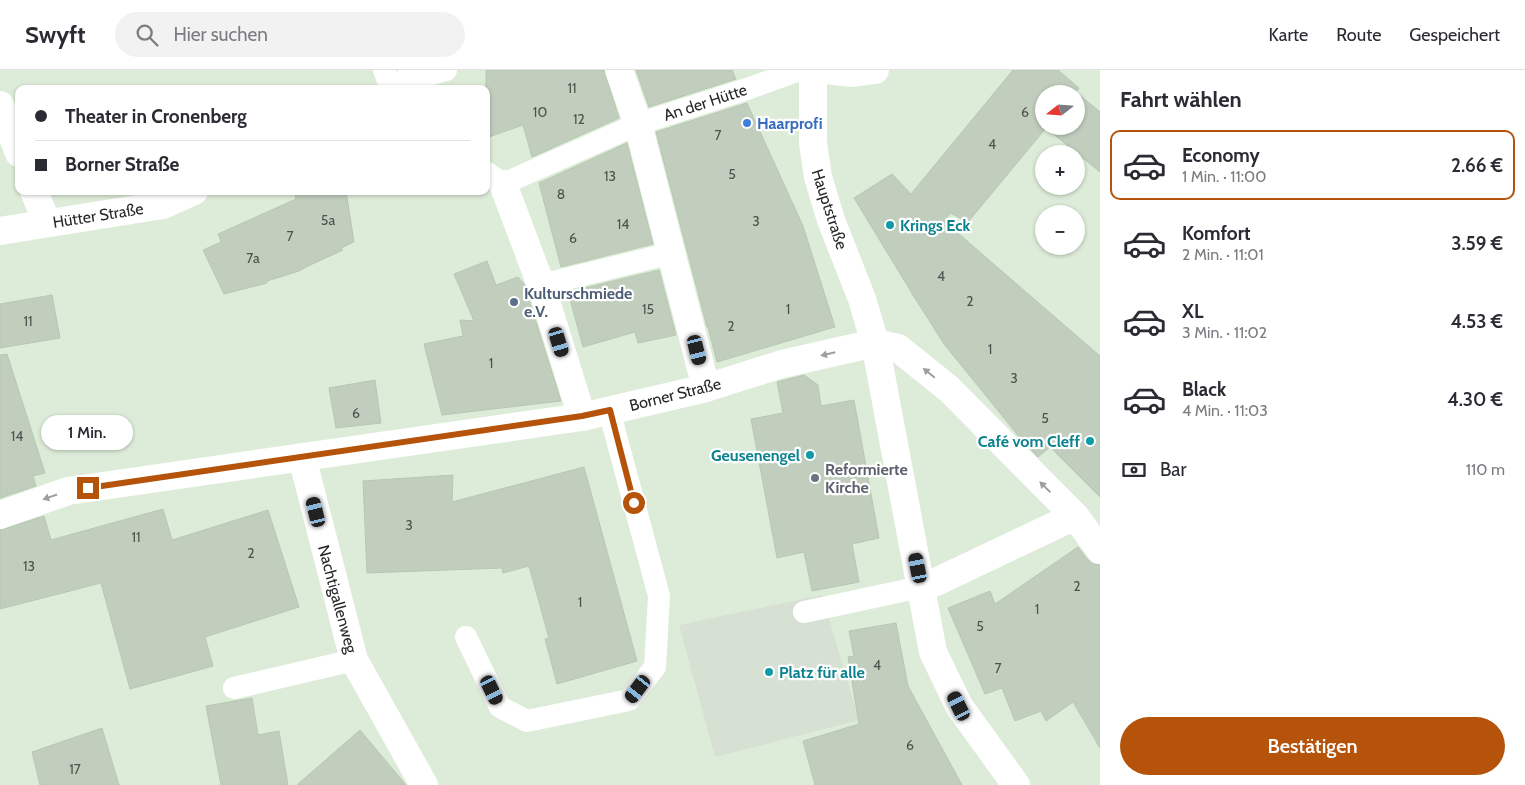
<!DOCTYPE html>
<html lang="de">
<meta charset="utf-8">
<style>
:root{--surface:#fff;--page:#f2f2f3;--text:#2b2b33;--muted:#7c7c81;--line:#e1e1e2;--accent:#b45309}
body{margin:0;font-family:Cabin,sans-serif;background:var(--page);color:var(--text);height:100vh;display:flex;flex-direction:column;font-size:19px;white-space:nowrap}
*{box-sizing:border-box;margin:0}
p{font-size:16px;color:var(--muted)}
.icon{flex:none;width:28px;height:28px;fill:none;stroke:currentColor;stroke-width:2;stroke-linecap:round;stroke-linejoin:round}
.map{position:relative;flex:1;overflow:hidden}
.panel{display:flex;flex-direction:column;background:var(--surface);width:425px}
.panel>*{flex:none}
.hud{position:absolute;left:15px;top:15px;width:475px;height:110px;border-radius:10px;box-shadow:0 1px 4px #0004;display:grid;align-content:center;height:110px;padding:0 20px;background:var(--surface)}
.needle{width:32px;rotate:253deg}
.tools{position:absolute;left:1035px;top:15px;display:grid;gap:10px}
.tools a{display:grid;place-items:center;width:50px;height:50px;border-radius:50%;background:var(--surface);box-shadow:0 1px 4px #0004;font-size:25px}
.end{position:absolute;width:22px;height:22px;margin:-11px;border:6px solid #b45309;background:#fff;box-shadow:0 0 0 2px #fff}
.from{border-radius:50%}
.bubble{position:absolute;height:35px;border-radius:18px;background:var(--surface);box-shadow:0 1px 4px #0004;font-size:16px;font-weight:600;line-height:35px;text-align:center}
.car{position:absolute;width:15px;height:30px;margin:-15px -8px;border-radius:6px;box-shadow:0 0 4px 1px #0007;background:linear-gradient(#222 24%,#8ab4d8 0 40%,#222 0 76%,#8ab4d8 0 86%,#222 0)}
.hud b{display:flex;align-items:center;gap:18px;height:48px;font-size:19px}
.hud b+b{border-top:1px solid var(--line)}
.hud i{width:12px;height:12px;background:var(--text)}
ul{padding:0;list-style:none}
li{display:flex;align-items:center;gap:15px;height:70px;margin:0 10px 8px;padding:0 10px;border:2px solid transparent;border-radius:10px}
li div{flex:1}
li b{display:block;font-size:19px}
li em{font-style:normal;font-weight:600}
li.selected{border-color:var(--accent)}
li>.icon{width:45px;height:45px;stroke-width:1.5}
h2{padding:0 20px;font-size:22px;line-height:60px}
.pay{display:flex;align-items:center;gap:12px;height:55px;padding:0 20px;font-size:19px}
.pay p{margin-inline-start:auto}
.cta{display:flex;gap:10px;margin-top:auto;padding:10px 20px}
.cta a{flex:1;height:58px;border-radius:30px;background:var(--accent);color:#fff;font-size:20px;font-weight:600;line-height:58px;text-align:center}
header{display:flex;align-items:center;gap:30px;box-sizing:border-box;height:70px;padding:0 25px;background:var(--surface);border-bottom:1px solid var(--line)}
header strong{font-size:24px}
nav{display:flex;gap:28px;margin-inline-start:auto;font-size:18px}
.search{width:350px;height:45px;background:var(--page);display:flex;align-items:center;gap:12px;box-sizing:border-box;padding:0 18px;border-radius:28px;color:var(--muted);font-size:19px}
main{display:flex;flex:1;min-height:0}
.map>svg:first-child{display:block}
.plaza{fill:#d6e0d3}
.building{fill:#c1cebe;stroke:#b6c8b1;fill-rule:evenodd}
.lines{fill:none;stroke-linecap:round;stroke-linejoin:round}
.service{stroke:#fff;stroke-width:22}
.minor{stroke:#fff;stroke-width:28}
.tertiary{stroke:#fff;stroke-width:28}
.secondary{stroke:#fff;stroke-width:28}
.oneway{fill:#9e9e9e}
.route{stroke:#b45309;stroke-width:6}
.shop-dot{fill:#3f7fe0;stroke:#fff;stroke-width:2}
.culture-dot{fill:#0f9aa8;stroke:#fff;stroke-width:2}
.service-dot{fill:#5c6f8a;stroke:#fff;stroke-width:2}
.worship-dot{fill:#6b7280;stroke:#fff;stroke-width:2}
.labels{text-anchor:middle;stroke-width:4.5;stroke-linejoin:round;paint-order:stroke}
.number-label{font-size:14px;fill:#4e524e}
.street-label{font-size:16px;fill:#282828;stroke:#fff}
.shop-label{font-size:16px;font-weight:bold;fill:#366cbe;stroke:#fff;text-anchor:start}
.culture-label{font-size:16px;font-weight:bold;fill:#0d838f;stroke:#fff;text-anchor:start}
.service-label{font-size:16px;font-weight:bold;fill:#4e5e75;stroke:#fff;text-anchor:start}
.worship-label{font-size:16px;font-weight:bold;fill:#5b616d;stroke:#fff;text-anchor:start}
</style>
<header>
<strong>Swyft</strong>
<div class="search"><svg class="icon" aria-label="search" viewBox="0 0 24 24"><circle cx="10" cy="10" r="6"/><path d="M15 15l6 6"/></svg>Hier suchen</div>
<nav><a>Karte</a><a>Route</a><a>Gespeichert</a></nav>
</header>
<main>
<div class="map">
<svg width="1100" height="715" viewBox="0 0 1100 715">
<rect width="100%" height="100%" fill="#ddecd8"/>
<!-- plaza -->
<polygon class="plaza" points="822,525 859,650 715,687 679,555"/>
<!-- building -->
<g class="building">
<polygon points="486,0 604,0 619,48 532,87 523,55 486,68"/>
<polygon points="636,0 732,0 736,9 649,37"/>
<path d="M1013 0H1058L1079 18 1076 22 1100 42V102L1046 58 968 152 950 143 945 152 1100 286V427L1050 377 1038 387 1025 374 944 274 913 225 854 128 892 104 911 124ZM1044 24H1076V56H1044Z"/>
<polygon points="747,33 803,156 835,257 717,292 708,257 707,257 656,62"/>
<polygon points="627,73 653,174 561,197 539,113"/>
<polygon points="294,121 346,121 354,172 341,178 343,180 306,197 299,201 267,211 267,213 224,224 203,180 221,172 218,164 296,129"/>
<polygon points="487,191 496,215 518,207 524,214 561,331 442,345 424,274 463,266 460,250 474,251 454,204"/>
<polygon points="659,200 676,265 638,273 635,262 583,277 568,222"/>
<polygon points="52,225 60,268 0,278 0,234"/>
<polygon points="7,284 45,403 33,406 36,416 0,428 0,285"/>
<polygon points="804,305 818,315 821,336 854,330 879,468 852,474 859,512 812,521 804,482 777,488 751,349 783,343 777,312"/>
<polygon points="375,310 381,353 336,358 329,318"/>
<polygon points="584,397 637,591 557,614 545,569 549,568 529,496 503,503 502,498 367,503 363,411 453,405 452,432"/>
<polygon points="163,439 172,470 268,440 299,537 205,567 213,596 130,619 101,513 0,539 0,460 44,446 51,470"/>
<polygon points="1078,477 1088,490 1093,494 1100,495 1100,678 1073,632 1046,651 1041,641 1015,651 1002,618 985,624 948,538 990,521 995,534"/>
<polygon points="896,553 908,616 962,715 815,715 803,671 859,654 848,587 854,586 849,561"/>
<polygon points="252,628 258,665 279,661 288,715 221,715 206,636"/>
<polygon points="102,658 119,715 40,715 32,682"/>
<polygon points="360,660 406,715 297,715"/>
</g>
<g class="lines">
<!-- service -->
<g class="service">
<polyline points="384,0 391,19"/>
<polyline points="410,19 406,12 446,0"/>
<polyline points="486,102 503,114 638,54 747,19 800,0"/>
<polyline points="541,215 672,183"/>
<polyline points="804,542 921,517"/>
<polyline points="466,567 500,637 527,651 629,630 655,597 659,526 609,340"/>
<polyline points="234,618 354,590"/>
</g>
<!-- minor -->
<g class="minor">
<polyline points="619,0 638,54 706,318"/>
<polyline points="394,19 406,12"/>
<polyline points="0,35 19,83"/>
<polyline points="503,114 541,215 582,347"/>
<polyline points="34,121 47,153"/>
<polyline points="0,161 163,135 194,121"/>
<polyline points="302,387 354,590 424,715"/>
<polyline points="0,445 68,421 582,347 706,318 782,294 875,273 898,278 949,319 1075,446 1100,480"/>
<polyline points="921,517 936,512 1075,446"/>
</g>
<!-- tertiary -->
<polyline class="tertiary" points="827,0 853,3 875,0"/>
<!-- secondary -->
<polyline class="secondary" points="813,0 813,73 818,107 831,150 862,229 875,273 933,582 959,636 1016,715"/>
</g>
<!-- one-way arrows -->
<defs><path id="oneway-solid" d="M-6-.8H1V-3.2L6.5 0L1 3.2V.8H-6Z" transform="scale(1.25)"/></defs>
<g class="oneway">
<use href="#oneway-solid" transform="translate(828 284) rotate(167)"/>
<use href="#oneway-solid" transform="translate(929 303) rotate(-141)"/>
<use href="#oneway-solid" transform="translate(1045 417) rotate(-135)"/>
<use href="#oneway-solid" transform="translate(50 427) rotate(161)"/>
</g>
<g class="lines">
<!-- route -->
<polyline class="route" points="88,418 582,346 610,340 634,433"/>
</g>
<!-- markers -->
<circle class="shop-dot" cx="747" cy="53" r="5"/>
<g class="culture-dot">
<circle cx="890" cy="155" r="5"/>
<circle cx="1090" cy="371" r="5"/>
<circle cx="810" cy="385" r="5"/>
<circle cx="769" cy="602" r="5"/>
</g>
<circle class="service-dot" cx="514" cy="232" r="5"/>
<circle class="worship-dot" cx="815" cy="408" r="5"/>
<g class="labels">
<!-- number labels -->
<g class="number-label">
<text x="572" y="23">11</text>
<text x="540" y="47">10</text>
<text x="1025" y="47">6</text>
<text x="579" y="54">12</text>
<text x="718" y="70">7</text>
<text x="992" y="79">4</text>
<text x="732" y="109">5</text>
<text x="610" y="111">13</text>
<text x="561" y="129">8</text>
<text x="328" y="155">5a</text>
<text x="756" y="156">3</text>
<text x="623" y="159">14</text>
<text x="290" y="171">7</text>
<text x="573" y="173">6</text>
<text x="253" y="193">7a</text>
<text x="941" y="211">4</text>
<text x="970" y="236">2</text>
<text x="648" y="244">15</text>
<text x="788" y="244">1</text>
<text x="28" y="256">11</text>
<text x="731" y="261">2</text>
<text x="990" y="284">1</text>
<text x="491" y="298">1</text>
<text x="1014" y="313">3</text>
<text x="356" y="348">6</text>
<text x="1045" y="353">5</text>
<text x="17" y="371">14</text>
<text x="409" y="460">3</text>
<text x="136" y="472">11</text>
<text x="251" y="488">2</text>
<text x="29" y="501">13</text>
<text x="1077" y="521">2</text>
<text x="580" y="537">1</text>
<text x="1037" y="544">1</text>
<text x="980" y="561">5</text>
<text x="877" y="600">4</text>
<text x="998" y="603">7</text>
<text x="910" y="680">6</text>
<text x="75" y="704">17</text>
</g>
<!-- street labels -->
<g class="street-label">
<text transform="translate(705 32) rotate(-18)" y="6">An der Hütte</text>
<text transform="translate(830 139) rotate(72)" y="6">Hauptstraße</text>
<text transform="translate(98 145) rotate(-9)" y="6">Hütter Straße</text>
<text transform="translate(675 324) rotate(-14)" y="6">Borner Straße</text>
<text transform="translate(338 529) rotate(75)" y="6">Nachtigallenweg</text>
</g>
<!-- shop labels -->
<g class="shop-label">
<text x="757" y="59">Haarprofi</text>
</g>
<!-- culture labels -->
<g class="culture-label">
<text x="900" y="161">Krings Eck</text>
<text x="1080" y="377" text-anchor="end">Café vom Cleff</text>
<text x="800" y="391" text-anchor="end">Geusenengel</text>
<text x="779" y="608">Platz für alle</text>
</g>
<!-- service labels -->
<g class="service-label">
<text x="524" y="229">Kulturschmiede<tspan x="524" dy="18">e.V.</tspan></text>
</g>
<!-- worship labels -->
<g class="worship-label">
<text x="825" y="405">Reformierte<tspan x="825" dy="18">Kirche</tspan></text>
</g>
</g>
</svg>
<div class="tools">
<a><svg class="needle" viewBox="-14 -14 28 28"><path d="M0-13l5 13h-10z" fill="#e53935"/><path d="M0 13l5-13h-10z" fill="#7c7c81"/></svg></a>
<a>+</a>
<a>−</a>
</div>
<i class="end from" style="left:634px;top:433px"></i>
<i class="end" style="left:88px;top:418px"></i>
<div class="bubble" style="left:41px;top:345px;width:92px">1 Min.</div>
<i class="car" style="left:559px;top:272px;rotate:163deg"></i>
<i class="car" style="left:697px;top:280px;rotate:166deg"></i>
<i class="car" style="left:316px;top:442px;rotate:346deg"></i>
<i class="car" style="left:918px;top:498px;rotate:349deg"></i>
<i class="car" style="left:638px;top:619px;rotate:217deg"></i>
<i class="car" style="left:492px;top:620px;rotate:154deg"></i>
<i class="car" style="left:959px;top:636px;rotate:334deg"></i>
<div class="hud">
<b><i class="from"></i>Theater in Cronenberg</b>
<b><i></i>Borner Straße</b>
</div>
</div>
<section class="panel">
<h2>Fahrt wählen</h2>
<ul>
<li class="selected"><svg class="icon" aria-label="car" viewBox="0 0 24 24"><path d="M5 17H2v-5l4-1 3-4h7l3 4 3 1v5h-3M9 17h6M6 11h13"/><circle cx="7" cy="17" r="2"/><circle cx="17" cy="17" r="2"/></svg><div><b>Economy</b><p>1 Min. · 11:00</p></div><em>2.66 €</em></li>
<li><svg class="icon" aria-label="car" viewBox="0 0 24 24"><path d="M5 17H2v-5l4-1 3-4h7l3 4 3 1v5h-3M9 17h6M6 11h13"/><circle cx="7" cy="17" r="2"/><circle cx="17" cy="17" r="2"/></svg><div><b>Komfort</b><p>2 Min. · 11:01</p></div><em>3.59 €</em></li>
<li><svg class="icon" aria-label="car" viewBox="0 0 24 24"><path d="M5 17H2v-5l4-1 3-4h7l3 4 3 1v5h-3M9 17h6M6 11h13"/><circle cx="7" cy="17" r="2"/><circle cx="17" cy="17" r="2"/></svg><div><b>XL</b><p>3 Min. · 11:02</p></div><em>4.53 €</em></li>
<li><svg class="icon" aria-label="car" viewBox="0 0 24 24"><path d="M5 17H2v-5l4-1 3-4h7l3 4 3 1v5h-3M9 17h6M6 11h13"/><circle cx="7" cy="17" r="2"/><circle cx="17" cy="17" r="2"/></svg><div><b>Black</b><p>4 Min. · 11:03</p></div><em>4.30 €</em></li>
</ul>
<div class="pay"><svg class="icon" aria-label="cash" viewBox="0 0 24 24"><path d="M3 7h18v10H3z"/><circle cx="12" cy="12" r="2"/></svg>Bar<p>110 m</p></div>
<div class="cta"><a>Bestätigen</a></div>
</section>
</main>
